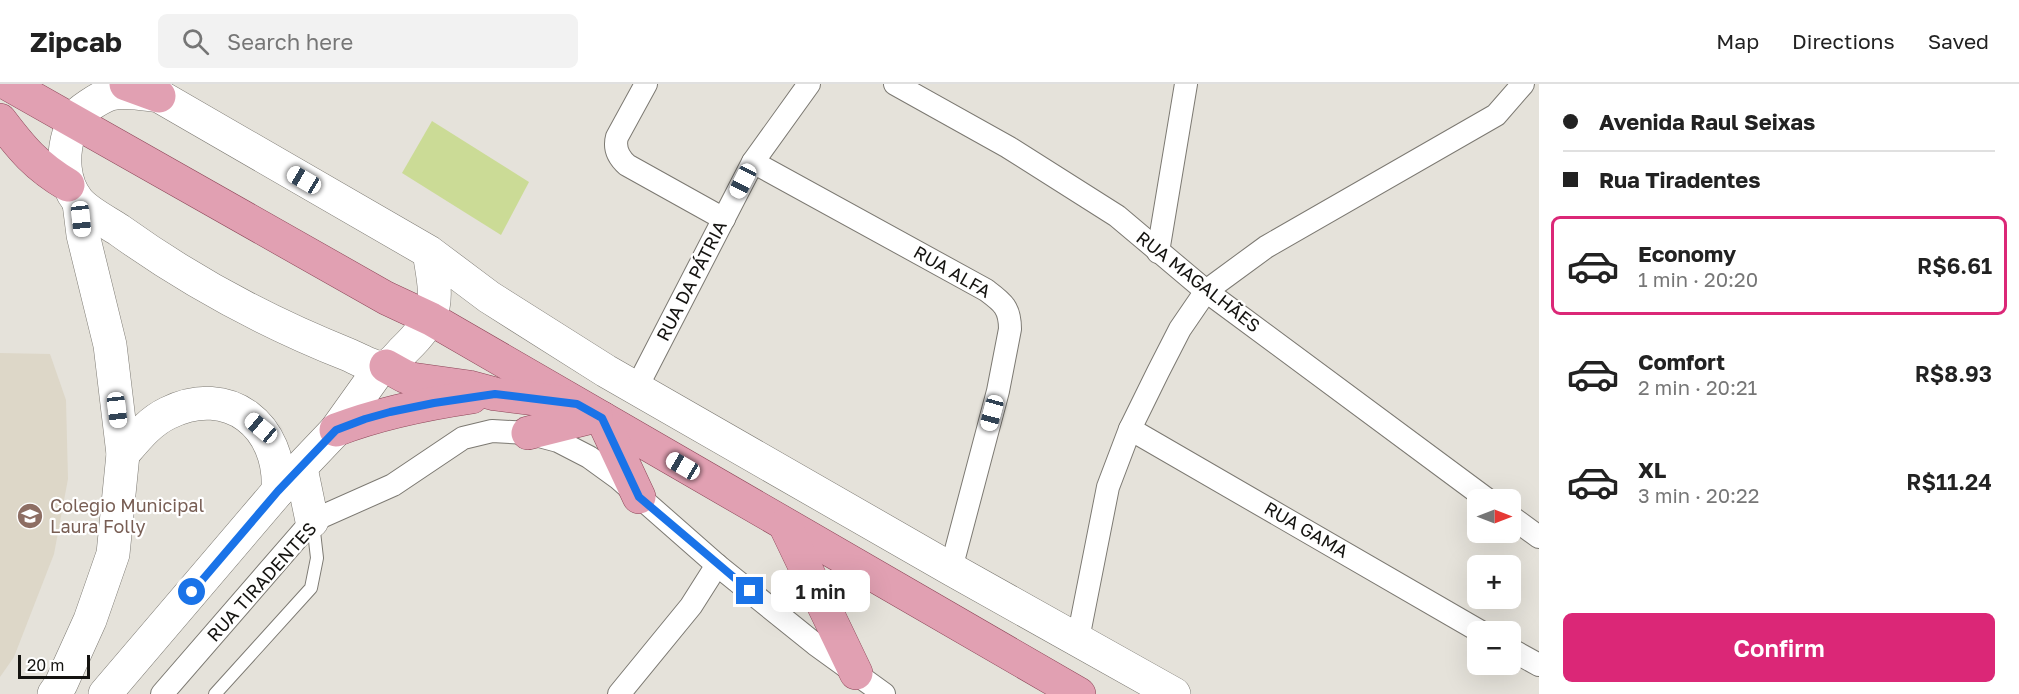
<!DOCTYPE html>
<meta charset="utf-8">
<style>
:root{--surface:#fff;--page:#f2f2f2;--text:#222;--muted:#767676;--line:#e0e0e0;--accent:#db2777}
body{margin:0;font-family:"Golos Text",sans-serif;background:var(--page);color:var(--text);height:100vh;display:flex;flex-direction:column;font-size:22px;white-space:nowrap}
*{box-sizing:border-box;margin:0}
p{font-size:20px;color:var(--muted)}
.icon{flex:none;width:33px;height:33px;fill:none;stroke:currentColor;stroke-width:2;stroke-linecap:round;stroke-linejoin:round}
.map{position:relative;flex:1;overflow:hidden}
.details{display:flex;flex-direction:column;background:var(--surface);width:480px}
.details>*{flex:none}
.banner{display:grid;align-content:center;height:132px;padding:0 24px;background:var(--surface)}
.needle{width:39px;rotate:90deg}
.tools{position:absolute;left:1467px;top:405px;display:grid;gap:12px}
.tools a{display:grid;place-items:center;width:54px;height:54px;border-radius:9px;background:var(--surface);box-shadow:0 6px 24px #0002;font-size:30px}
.scale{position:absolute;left:18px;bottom:15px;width:72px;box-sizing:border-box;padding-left:6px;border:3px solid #141310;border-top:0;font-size:16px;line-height:21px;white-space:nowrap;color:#141310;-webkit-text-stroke:4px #fff;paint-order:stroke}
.end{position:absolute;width:27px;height:27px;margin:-14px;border:8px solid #1a73e8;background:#fff;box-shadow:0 0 0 3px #fff}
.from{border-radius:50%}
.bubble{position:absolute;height:42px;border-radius:9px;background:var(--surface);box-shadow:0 6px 24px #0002;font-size:20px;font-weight:600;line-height:42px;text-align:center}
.car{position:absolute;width:18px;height:36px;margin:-18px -9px;border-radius:8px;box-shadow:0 0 4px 2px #0007;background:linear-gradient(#fff 24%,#345 0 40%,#fff 0 76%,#345 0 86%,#fff 0)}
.banner b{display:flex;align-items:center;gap:21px;height:57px;font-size:22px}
.banner b+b{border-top:2px solid var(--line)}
.banner i{width:15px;height:15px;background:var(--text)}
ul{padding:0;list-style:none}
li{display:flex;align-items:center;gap:18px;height:99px;margin:0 12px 9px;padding:0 12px;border:3px solid transparent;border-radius:9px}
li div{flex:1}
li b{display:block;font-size:22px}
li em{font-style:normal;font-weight:600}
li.on{border-color:var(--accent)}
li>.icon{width:54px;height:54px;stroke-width:1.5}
.action{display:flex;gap:12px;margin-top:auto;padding:12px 24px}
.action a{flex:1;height:69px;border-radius:9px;background:var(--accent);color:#fff;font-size:24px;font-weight:600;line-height:69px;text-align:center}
header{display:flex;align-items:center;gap:36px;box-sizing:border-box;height:84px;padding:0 30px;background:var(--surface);border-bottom:2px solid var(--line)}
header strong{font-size:28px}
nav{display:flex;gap:33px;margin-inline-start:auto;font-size:21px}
.search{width:420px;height:54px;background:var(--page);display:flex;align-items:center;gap:15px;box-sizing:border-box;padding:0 21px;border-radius:9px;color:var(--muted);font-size:22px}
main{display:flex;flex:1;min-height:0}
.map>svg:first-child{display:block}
.built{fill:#ddd7c8}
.green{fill:#cbdb96}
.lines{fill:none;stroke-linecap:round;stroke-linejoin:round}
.service-casing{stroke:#7c7972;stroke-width:14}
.minor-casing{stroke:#7c7972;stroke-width:24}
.secondary-casing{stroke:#7c7972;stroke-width:34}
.primary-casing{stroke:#8c4658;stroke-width:34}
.service{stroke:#fff;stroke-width:12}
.minor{stroke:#fff;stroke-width:22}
.secondary{stroke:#fff;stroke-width:33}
.primary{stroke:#e1a0b2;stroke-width:33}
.route{stroke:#1a73e8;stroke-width:8}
.labels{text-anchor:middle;stroke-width:4.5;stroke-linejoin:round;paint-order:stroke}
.street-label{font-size:18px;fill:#141310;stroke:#fff}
.education-label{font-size:18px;fill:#785e54;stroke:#fff;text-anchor:start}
</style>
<header>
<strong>Zipcab</strong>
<div class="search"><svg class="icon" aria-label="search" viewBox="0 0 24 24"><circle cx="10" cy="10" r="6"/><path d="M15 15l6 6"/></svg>Search here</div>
<nav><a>Map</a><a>Directions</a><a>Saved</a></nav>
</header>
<main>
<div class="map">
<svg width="1539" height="610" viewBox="0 0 1539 610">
<rect width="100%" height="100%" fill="#e5e2da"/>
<!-- built -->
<polygon class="built" points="0,269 50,270 66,316 68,395 54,470 14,573 0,593"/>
<!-- green -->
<polygon class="green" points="432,37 529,98 501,151 402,89"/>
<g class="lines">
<!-- service casing -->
<g class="service-casing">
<polyline id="service" points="215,610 311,504 317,474 313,439"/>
</g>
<!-- minor casing -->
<g class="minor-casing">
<g id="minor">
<path d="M646 0 617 53C614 64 618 73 627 81L724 135"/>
<polyline points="895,0 1008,63 1117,132 1206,207 1488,416"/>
<path d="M753 78 986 206C1002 218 1010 223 1010 245L998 307 951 485"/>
<polyline points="1158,168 1186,0"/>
<polyline points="636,305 753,78 809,0"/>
<polyline points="1130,345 1481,548"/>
<polyline points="1510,432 1539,453"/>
<polyline points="1078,555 1108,403 1130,345 1158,288 1180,245 1206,207 1266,163 1496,31 1523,0"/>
<polyline points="1510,565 1539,581"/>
<polyline points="162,610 312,437 393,401 463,354 492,347 528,349 558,357 589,373 618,394 717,481 815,560 884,610"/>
<polyline points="619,610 691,522 717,481"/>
</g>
</g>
<!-- secondary casing -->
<g class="secondary-casing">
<g id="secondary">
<path d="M429 168C437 215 441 231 404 266 399 271 391 282 383 283 374 284 358 275 349 271 268 239 190 197 119 146 107 138 87 128 78 117 63 98 62 72 69 49 70 45 70 39 72 36 79 27 99 14 110 10 125 6 143 10 159 12L429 168 489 213 606 287 951 485 1174 610"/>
<path d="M123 370C136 355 149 338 168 329 229 299 282 342 278 407"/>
<polyline points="301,384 312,437"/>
<polyline points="54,610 61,600 90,536 113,470 123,370 110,261 83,151 79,119"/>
<polyline points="105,610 278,407 336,346 381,283"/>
</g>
</g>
<!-- primary casing -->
<g class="primary-casing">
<g id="primary">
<polyline points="8,0 386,214 431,235 1079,610"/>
<polyline points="126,0 159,12"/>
<path d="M0 36C22 65 36 82 68 101"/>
<polyline points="386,282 404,292 412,295 469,303 495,310 567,319"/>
<polyline points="602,334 639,413"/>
<path d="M336 346C380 329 425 320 472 313"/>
<polyline points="528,349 596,332"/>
<polyline points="785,441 856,589"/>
</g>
</g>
<!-- service -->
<use href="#service" class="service"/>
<!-- minor -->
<use href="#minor" class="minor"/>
<!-- secondary -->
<use href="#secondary" class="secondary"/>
<!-- primary -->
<use href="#primary" class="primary"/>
</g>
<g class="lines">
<!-- route -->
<polyline class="route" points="192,508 278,407 336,346 365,335 390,328 434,319 495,310 577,320 602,334 639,413 750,507"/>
</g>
<!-- icons -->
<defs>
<g id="school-disc" transform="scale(1.35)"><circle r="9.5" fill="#8d6e63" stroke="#fff"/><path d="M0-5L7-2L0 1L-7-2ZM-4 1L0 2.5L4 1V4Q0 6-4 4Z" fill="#fff"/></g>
</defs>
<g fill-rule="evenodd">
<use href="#school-disc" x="30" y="432"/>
</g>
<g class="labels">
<!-- street labels -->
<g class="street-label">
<text transform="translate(952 188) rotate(30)" y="6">RUA ALFA</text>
<text transform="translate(692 197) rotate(-63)" y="6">RUA DA PÁTRIA</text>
<text transform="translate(1198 198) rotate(38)" y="6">RUA MAGALHÃES</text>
<text transform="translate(1306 446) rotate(30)" y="6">RUA GAMA</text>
<text transform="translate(262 498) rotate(-48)" y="6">RUA TIRADENTES</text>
</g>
<!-- education labels -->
<g class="education-label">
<text x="50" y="428">Colegio Municipal<tspan x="50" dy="21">Laura Folly</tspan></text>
</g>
</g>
</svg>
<div class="tools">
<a><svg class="needle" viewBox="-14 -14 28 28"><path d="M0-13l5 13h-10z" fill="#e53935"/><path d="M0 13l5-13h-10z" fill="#767676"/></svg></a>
<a>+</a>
<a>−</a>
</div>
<div class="scale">20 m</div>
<i class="end from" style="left:192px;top:508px"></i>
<i class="end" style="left:750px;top:507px"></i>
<div class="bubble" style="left:771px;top:486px;width:99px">1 min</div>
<i class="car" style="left:304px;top:96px;rotate:300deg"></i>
<i class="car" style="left:743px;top:97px;rotate:207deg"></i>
<i class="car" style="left:81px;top:135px;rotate:174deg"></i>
<i class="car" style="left:117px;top:326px;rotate:173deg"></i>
<i class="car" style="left:992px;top:329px;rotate:195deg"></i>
<i class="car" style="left:261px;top:344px;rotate:310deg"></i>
<i class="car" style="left:683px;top:382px;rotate:300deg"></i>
</div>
<section class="details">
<div class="banner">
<b><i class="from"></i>Avenida Raul Seixas</b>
<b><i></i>Rua Tiradentes</b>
</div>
<ul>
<li class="on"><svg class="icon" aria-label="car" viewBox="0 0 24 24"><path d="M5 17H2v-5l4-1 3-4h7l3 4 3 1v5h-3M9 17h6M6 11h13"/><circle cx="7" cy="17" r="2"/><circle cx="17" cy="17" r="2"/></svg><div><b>Economy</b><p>1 min · 20:20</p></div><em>R$6.61</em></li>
<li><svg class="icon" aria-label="car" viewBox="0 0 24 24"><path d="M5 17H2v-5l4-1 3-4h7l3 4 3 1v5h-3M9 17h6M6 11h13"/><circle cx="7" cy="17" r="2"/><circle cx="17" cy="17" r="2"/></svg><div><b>Comfort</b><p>2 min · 20:21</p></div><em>R$8.93</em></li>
<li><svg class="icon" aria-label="car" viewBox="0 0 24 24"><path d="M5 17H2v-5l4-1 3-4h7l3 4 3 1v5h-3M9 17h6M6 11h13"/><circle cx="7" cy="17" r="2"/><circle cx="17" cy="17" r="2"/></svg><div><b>XL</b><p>3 min · 20:22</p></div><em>R$11.24</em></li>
</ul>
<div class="action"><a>Confirm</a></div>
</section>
</main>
